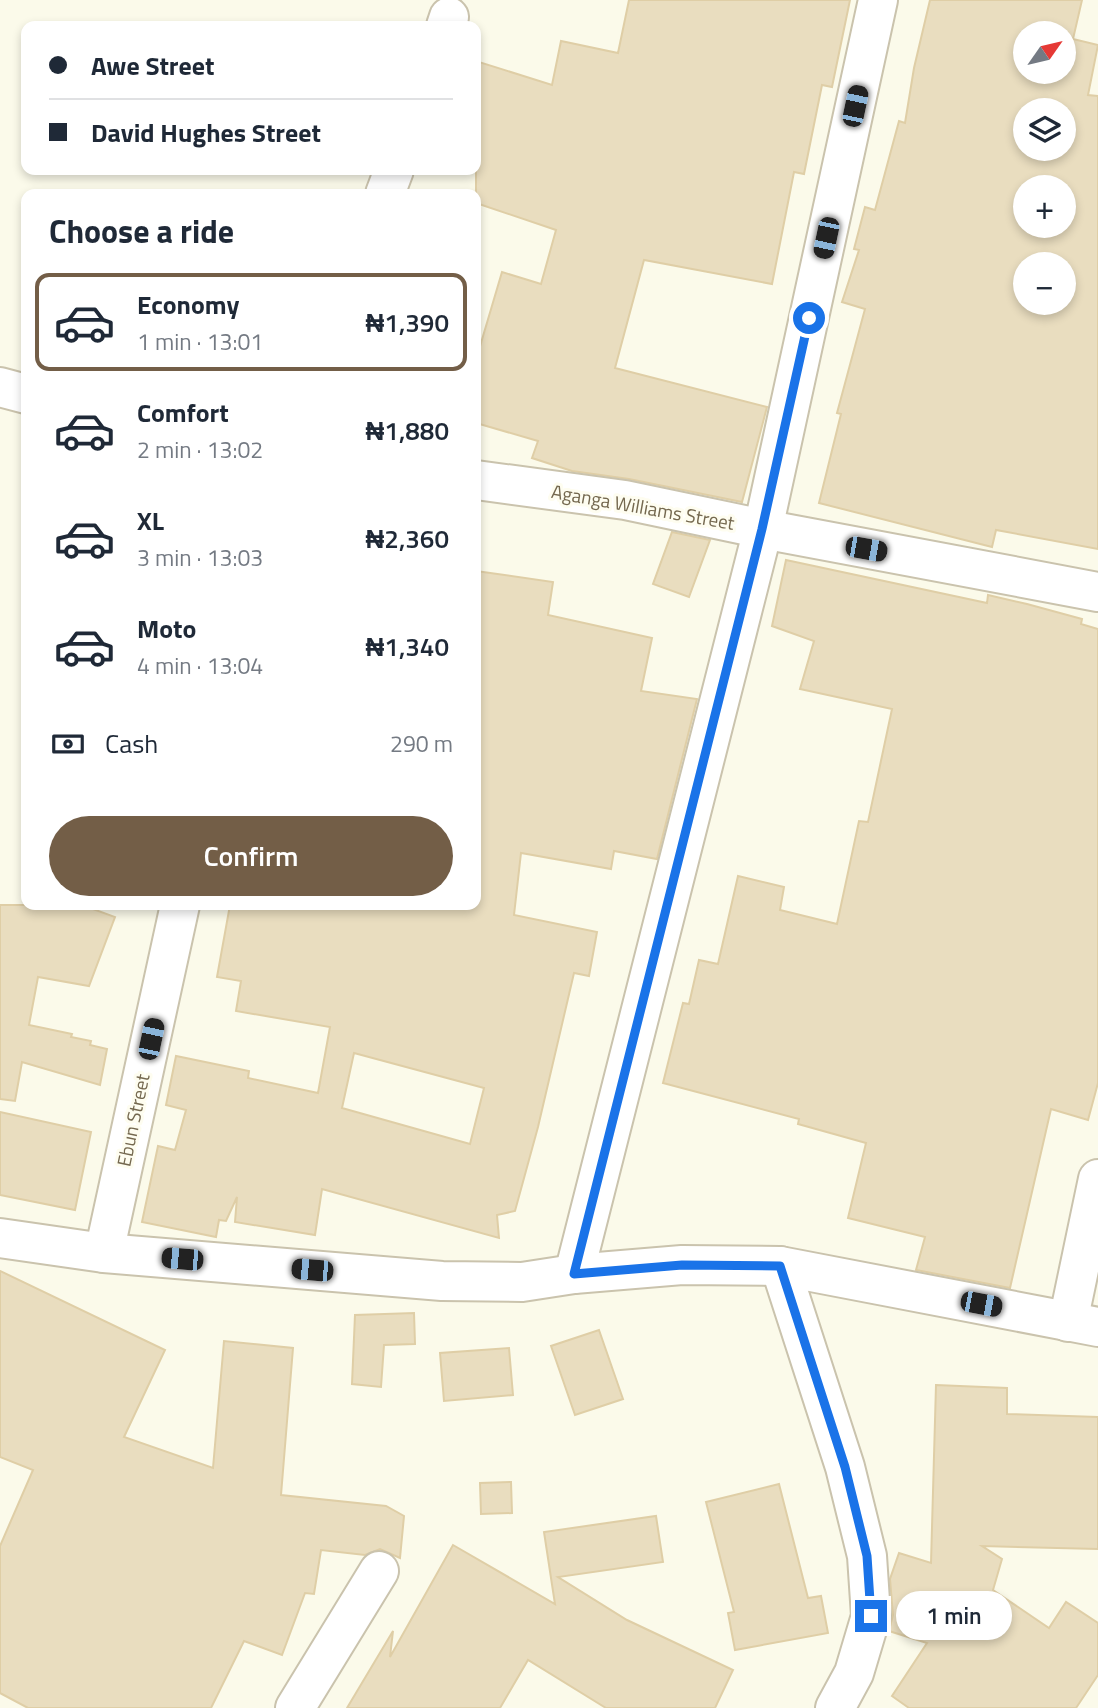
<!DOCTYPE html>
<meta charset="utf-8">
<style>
:root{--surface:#fff;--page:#f6f6f7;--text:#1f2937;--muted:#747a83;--line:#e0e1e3;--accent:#735e47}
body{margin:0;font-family:"Titillium Web",sans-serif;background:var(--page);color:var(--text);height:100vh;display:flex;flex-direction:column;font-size:26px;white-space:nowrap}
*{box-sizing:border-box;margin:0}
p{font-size:23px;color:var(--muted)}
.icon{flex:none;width:38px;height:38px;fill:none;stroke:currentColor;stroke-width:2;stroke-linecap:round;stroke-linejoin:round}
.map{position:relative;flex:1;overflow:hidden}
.side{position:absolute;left:21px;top:189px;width:460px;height:721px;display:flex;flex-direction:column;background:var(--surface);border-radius:14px;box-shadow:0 4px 10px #0003}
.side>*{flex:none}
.top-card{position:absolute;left:21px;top:21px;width:460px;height:154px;border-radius:14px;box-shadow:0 4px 10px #0003;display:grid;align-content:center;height:154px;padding:0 28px;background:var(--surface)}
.needle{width:46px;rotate:56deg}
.controls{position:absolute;left:1013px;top:21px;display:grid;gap:14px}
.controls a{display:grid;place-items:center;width:63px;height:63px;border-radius:50%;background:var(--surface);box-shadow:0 4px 10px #0003;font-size:35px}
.end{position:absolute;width:32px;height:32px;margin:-16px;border:9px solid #1a73e8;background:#fff;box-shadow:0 0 0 4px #fff}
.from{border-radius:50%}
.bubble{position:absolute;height:49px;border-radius:24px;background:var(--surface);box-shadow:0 4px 10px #0003;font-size:23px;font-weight:600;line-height:49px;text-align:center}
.car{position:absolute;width:21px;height:42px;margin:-21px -10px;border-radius:9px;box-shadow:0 0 5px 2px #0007;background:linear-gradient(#222 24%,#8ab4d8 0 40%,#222 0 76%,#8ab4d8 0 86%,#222 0)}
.top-card b{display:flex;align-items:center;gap:24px;height:66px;font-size:26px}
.top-card b+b{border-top:2px solid var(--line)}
.top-card i{width:18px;height:18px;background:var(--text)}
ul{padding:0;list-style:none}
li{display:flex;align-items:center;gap:21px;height:98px;margin:0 14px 10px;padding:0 14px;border:4px solid transparent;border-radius:14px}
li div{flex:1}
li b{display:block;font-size:26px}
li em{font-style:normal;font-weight:600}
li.on{border-color:var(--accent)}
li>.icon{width:63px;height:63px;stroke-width:1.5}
h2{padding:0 28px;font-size:32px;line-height:84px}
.pay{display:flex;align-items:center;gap:18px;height:77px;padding:0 28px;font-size:26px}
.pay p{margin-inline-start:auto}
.action{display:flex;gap:14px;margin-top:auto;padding:14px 28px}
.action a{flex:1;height:80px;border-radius:42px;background:var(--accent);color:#fff;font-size:28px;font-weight:600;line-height:80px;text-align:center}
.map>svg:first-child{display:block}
.building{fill:#e9ddbf;stroke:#dfcea6;stroke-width:2;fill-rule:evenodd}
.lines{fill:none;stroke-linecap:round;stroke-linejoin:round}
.street-casing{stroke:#cac3ad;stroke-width:42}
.street{stroke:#fff;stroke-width:38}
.route{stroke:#1a73e8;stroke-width:9}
.labels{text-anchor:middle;stroke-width:6;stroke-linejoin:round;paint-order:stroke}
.street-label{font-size:19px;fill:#74684f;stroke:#fefdf0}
</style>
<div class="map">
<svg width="1098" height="1708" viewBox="0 0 1098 1708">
<rect width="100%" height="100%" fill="#fbfaea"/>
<!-- building -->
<g class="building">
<polygon points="629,0 850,0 832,87 822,85 804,174 794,172 772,284 644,260 615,368 767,407 742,502 629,479 572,471 532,458 538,441 476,423 476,360 502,272 541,284 556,230 476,203 476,61 552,85 561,41 618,53"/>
<path d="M930 0H1082L1073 39 1098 45 1088 95 1098 96V549L996 530 992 547 819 503 841 414 837 413 865 309 842 302 859 250 854 249 865 207 875 210 899 121 905 123 914 68ZM1026 33H1064V72H1026ZM1026 110H1064V149H1026ZM1026 187H1064V226H1026ZM1026 264H1064V303H1026Z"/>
<polygon points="672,532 710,540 689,597 653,584"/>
<polygon points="786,560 987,603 988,595 1027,604 1082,619 1081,624 1098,629 1098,1083 1088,1120 1051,1109 1010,1288 916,1270 925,1237 848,1218 866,1143 798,1124 799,1119 663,1083 683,1003 689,1004 699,960 718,964 738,876 784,887 780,910 837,924 859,821 868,822 892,709 800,689 814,641 772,626"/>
<path d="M476 571 553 582 548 615 652 638 641 691 697 699 657 859 614 851 611 869 521 853 514 915 597 932 589 976 574 973 538 1127 515 1211 497 1215 499 1238 322 1189 315 1235 235 1222 237 1197 226 1221 219 1220 216 1237 142 1222 158 1146 175 1150 186 1110 166 1105 176 1056 249 1071 248 1078 318 1093 330 1027 236 1011 241 981 217 977 230 905H476ZM354 1053 484 1088 470 1144 342 1108Z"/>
<polygon points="0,905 82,905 115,917 89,986 38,977 29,1025 72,1034 71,1037 91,1041 90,1045 107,1049 100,1085 22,1062 15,1101 0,1099"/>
<polygon points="0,1112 91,1132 75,1210 0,1195"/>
<polygon points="0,1271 165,1350 124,1437 213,1468 224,1341 293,1348 281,1495 386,1506 404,1516 400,1558 380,1549 365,1555 321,1550 314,1594 305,1593 282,1655 244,1641 211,1708 28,1708 0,1693 0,1546 33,1470 0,1457"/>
<polygon points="414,1313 415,1344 384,1345 381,1387 352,1384 355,1315"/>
<polygon points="599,1330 623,1399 575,1415 551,1346"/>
<polygon points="509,1348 513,1395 444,1401 440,1353"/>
<polygon points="936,1385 1007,1388 1007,1414 1098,1417 1098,1549 982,1546 1002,1559 993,1590 1049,1628 1066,1602 1098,1623 1098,1675 1076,1708 909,1708 892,1696 927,1643 889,1631 893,1615 890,1579 899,1553 931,1563"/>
<polygon points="511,1482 512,1513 481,1514 480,1483"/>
<polygon points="779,1484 808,1598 821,1596 828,1633 735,1650 728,1613 734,1612 706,1502"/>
<polygon points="656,1516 663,1562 558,1577 627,1620 733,1670 715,1708 606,1708 528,1660 500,1708 347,1708 393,1631 390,1657 453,1545 555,1604 544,1532"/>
</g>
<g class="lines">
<!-- street casing -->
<g class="street-casing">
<g id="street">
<polyline points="446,26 449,17"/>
<polyline points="385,194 394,170"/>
<polyline points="0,387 26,394"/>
<polyline points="476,480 625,500 763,529 1098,592"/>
<polyline points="0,1238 104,1253 442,1281 522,1282 574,1274 682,1265 780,1266 1098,1327"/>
<polyline points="104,1253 180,905"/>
<polyline points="780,1266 845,1467 867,1556 871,1616 854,1673 835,1708"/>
<polyline points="574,1274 763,529 878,0"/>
<polyline points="1068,1322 1098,1179"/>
<polyline points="295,1708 379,1571"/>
</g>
</g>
<!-- street -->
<use href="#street" class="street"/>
</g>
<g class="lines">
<!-- route -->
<polyline class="route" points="809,318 762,529 574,1274 682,1265 780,1266 845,1467 867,1556 871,1616"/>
</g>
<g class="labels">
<!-- street labels -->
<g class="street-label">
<text transform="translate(643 507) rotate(10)" y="7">Aganga Williams Street</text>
<text transform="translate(133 1120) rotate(-78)" y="7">Ebun Street</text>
</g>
</g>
</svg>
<div class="controls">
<a><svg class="needle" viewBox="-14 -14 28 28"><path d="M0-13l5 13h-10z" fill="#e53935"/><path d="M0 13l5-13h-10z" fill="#747a83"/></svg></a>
<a><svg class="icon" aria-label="layers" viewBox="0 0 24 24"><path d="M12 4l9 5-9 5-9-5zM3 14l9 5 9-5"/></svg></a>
<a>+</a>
<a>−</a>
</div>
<i class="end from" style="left:809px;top:318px"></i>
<i class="end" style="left:871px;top:1616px"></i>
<div class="bubble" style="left:896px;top:1591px;width:116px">1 min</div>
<i class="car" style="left:855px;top:106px;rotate:12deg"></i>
<i class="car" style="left:826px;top:238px;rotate:192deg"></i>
<i class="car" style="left:866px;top:549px;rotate:100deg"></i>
<i class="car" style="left:151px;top:1039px;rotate:12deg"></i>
<i class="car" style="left:182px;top:1259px;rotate:275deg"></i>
<i class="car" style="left:312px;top:1270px;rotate:275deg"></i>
<i class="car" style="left:981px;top:1304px;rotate:101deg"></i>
<div class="top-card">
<b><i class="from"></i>Awe Street</b>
<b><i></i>David Hughes Street</b>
</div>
<section class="side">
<h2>Choose a ride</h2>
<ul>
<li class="on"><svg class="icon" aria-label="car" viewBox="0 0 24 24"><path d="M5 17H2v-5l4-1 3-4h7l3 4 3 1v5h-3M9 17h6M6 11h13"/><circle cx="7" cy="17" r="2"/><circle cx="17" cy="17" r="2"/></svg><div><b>Economy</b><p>1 min · 13:01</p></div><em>₦1,390</em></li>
<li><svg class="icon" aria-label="car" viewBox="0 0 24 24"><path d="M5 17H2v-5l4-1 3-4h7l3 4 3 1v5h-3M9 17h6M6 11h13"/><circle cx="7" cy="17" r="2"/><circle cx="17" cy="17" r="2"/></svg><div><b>Comfort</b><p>2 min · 13:02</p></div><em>₦1,880</em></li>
<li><svg class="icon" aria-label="car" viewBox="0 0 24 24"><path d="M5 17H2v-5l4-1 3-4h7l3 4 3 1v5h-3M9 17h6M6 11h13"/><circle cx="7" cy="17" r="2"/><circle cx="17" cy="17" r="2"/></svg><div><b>XL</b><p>3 min · 13:03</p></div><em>₦2,360</em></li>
<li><svg class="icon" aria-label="car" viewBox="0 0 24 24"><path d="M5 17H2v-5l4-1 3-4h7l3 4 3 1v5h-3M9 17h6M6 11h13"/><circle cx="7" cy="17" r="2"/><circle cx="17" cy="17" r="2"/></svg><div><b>Moto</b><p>4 min · 13:04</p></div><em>₦1,340</em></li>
</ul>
<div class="pay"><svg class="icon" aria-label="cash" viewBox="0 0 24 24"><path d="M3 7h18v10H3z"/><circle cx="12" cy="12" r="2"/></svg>Cash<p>290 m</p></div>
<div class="action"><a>Confirm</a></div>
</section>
</div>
